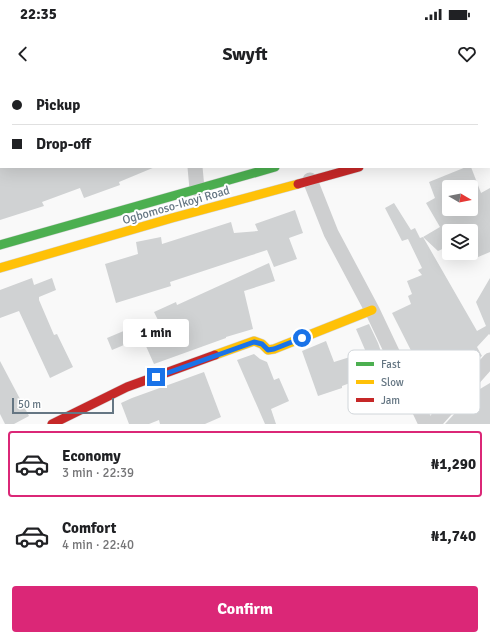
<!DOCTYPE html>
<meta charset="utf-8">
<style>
:root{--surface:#fff;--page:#f2f2f2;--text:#202124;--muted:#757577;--line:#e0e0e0;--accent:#db2777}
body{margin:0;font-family:Signika,sans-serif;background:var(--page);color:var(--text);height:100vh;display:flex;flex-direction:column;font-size:15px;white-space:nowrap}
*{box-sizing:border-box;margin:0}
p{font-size:13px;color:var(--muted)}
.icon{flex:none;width:22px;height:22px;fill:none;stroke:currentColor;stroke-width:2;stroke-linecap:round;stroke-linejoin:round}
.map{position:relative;height:344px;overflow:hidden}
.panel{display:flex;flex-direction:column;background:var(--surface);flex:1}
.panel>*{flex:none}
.hud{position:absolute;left:0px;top:0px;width:490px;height:88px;box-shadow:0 4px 16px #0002;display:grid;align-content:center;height:88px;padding:0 12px;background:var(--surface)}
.needle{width:26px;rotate:100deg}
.buttons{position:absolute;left:442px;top:100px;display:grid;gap:8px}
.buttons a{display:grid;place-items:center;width:36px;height:36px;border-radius:4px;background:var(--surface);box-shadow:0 4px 16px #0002;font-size:20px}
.scale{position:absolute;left:12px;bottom:10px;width:102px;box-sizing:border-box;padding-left:4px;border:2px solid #657683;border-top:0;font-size:11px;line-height:14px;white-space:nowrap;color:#657683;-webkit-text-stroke:3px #fff;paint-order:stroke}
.end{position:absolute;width:18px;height:18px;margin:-9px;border:5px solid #1a73e8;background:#fff;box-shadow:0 0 0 2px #fff}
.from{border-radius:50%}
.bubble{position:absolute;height:28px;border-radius:4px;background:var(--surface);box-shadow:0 4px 16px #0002;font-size:13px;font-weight:800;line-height:28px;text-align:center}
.hud b{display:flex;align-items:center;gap:14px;height:38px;font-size:15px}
.hud b+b{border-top:1px solid var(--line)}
.hud i{width:10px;height:10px;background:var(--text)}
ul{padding:7px 0 0;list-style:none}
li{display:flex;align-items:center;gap:12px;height:66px;margin:0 8px 6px;padding:0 4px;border:2px solid transparent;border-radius:4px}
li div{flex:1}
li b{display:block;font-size:15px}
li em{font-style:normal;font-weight:800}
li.on{border-color:var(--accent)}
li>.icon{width:36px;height:36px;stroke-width:1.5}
.cta{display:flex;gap:8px;margin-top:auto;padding:8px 12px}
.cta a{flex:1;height:46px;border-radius:4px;background:var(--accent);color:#fff;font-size:16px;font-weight:800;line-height:46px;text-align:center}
.status{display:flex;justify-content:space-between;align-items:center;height:28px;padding:0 20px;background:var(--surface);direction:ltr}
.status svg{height:11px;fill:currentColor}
header{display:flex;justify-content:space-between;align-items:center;height:52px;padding:0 12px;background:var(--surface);font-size:18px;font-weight:800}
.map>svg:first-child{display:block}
.building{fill:#d0d2d3;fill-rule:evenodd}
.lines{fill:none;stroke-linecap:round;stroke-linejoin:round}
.fast-casing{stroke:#d5d6d7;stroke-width:10}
.slow-casing{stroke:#d5d6d7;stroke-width:10}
.jam-casing{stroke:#d5d6d7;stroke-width:10}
.street{stroke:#cecfd0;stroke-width:15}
.fast{stroke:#4caf50;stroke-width:9}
.slow{stroke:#ffc107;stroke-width:9}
.jam{stroke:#c62828;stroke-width:9}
.route{stroke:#1a73e8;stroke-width:5}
.labels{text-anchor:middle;stroke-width:4;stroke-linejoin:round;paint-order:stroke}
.street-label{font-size:12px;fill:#657683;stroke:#fff}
.key{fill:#fff;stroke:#d1d6da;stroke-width:1}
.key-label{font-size:11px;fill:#657683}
</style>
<div class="status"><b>22:35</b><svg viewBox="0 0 49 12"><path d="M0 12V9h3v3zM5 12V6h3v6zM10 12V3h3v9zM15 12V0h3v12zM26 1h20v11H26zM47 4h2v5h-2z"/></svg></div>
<header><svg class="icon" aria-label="back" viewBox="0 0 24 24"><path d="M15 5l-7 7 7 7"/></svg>Swyft<svg class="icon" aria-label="heart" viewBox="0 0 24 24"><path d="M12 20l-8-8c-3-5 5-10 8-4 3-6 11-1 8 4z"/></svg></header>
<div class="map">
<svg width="490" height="344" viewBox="0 0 490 344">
<rect width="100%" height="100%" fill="#f9f9f9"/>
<!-- building -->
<g class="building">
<polygon points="0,87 155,87 119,102 120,105 84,118 80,108 42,122 44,126 0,140"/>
<path d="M466 87H471L481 113 490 108V172L471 180V151H449V166L438 171 423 157 440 147 426 123 435 118 429 102ZM449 107H471V129H449Z"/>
<polygon points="394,123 411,150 415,148 420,158 423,157 477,251 486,246 476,222 490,198 490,255 489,254 477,267 482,276 468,284 466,280 438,292 445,305 432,312 392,233 411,224 408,216 412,214 407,201 422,195 418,190 422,188 408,159 402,161 385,128"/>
<polygon points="295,130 303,153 289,158 297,179 274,187 267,170 170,202 171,206 116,223 105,184 138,174 136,162 161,157 162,164 231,142 234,153 258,151 255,144"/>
<polygon points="269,183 275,201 244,211 253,249 226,257 226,258 154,284 141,255 161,246 154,232 176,222 177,225"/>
<polygon points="32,198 34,205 52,198 56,210 39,217 39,220 54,255 57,254 73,287 50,298 19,231 0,238 0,210"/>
<polygon points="369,244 378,263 387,289 342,306 342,308 318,316 302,271 326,261 334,282 366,272 356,249"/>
<polygon points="126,250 131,262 112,270 107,258"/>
<polygon points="254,274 260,279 267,282 274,300 279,298 289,321 271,329 276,344 265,344 237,280"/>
<polygon points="0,281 29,336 14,344 5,344 0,334"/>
<polygon points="204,292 221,337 205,344 160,344 159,340 149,344 129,344 121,323 132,318"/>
<polygon points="490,303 490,344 445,344 458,330 480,309"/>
</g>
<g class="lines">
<!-- fast casing -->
<g class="fast-casing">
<polyline id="fast" points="0,165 275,87"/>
</g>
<!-- slow casing -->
<g class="slow-casing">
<g id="slow">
<polyline points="489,24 490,24"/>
<polyline points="489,51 490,51"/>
<polyline points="0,188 172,138 298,104"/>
<polyline points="215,275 254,261 262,264 268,270 274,269 372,230"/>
</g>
</g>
<!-- jam casing -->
<g class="jam-casing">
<g id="jam">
<polyline points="298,104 359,87"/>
<polyline points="52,344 127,307 215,275"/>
</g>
</g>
<!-- street -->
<g class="street">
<polyline points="161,0 161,1"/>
<polyline points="279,0 279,1"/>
<polyline points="489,3 490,6"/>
<polyline points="195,87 197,109"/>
<polyline points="310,100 331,153 372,230 426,344"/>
<polyline points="433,344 490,280"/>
</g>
<!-- fast -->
<use href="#fast" class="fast"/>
<!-- slow -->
<use href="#slow" class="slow"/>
<!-- jam -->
<use href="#jam" class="jam"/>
</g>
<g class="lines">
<!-- route -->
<polyline class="route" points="156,297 254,262 262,264 268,270 274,269 302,258"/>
</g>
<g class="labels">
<!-- street labels -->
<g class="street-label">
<text transform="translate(176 125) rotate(-16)" y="4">Ogbomoso-Ikoyi Road</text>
</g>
</g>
<!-- legend -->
<rect x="348" y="270" width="132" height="64" rx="6" class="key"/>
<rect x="356" y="282" width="18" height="4" fill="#4caf50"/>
<rect x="356" y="300" width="18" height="4" fill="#ffc107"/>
<rect x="356" y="318" width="18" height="4" fill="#c62828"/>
<g class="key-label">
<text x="381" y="288">Fast</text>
<text x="381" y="306">Slow</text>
<text x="381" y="324">Jam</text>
</g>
</svg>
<div class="buttons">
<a><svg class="needle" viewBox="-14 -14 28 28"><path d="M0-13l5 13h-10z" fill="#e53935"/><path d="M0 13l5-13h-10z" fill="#757577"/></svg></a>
<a><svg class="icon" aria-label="layers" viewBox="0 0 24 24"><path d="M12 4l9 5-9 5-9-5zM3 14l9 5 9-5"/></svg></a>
</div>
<div class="scale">50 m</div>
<i class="end from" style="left:302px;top:258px"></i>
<i class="end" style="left:156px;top:297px"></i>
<div class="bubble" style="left:123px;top:239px;width:66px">1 min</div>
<div class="hud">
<b><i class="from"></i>Pickup</b>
<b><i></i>Drop-off</b>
</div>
</div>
<section class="panel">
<ul>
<li class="on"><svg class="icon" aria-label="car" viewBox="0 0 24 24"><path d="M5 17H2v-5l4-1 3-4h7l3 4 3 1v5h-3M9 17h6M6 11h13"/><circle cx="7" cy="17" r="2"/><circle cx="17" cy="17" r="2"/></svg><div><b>Economy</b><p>3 min · 22:39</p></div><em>₦1,290</em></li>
<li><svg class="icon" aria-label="car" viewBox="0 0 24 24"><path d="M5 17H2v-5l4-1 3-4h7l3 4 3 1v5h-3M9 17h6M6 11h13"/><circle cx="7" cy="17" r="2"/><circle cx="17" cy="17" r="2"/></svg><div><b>Comfort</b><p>4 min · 22:40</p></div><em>₦1,740</em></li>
</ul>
<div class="cta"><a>Confirm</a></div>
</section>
